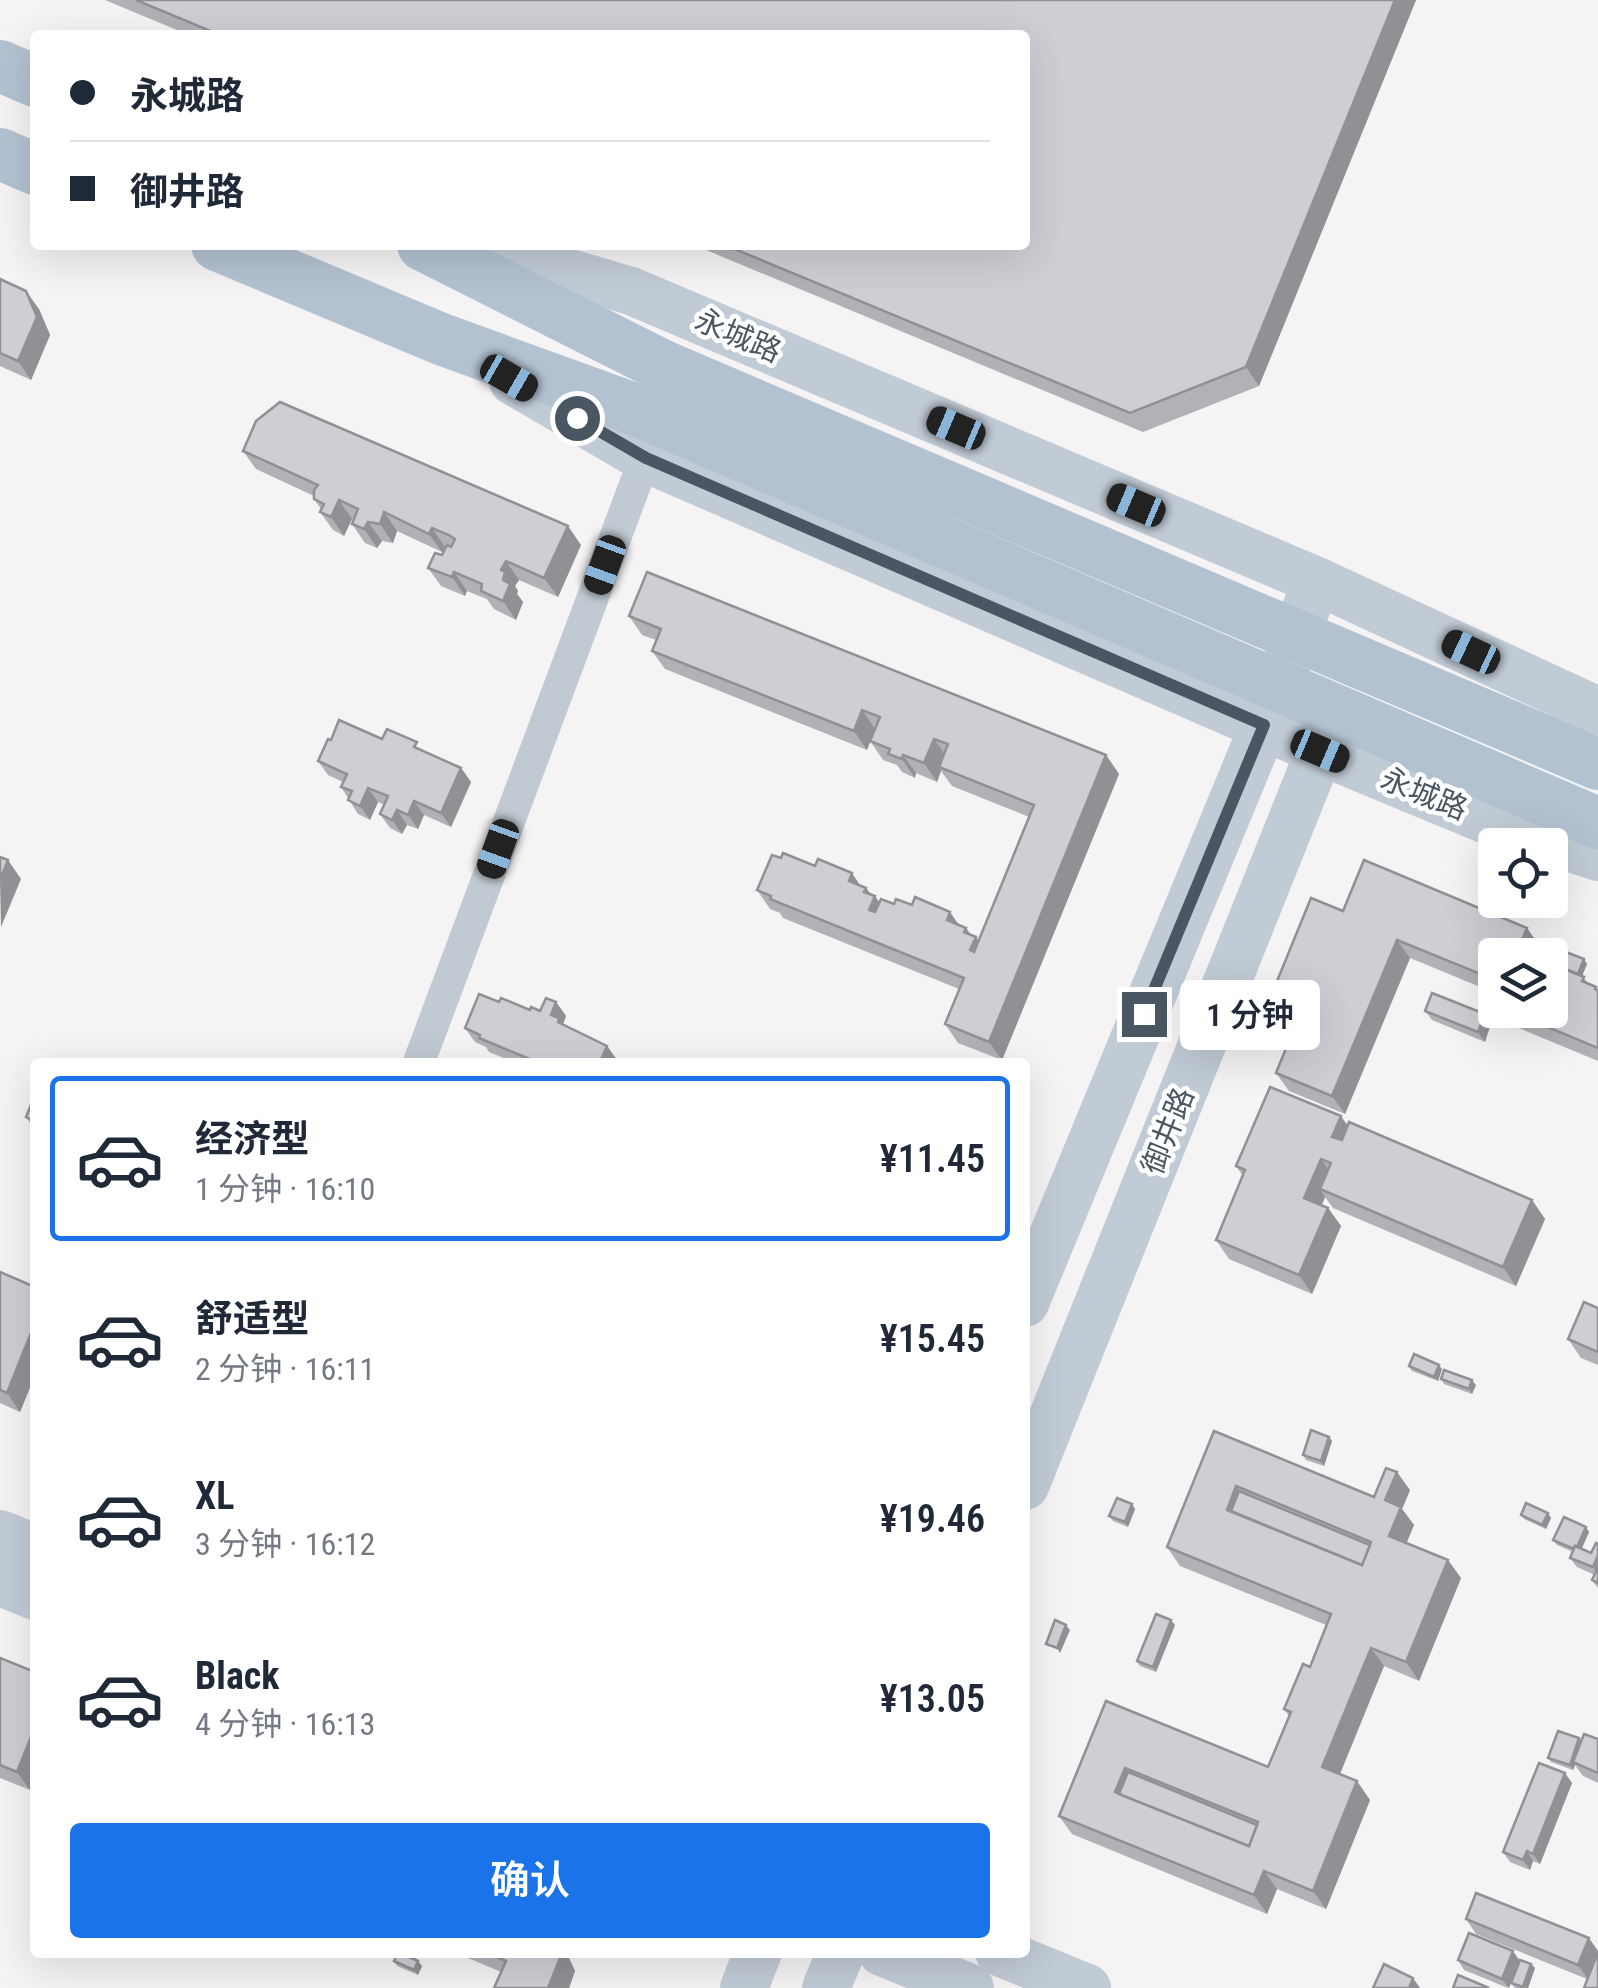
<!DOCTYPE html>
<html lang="zh">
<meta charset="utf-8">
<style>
:root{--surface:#fff;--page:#f2f2f3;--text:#1f2937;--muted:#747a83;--line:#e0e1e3;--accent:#1a73e8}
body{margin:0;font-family:"Roboto Condensed","Noto Sans SC",sans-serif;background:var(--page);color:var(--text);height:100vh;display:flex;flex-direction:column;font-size:38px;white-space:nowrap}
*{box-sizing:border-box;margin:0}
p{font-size:32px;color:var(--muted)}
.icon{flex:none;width:55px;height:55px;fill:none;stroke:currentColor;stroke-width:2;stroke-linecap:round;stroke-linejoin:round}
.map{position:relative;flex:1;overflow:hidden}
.drawer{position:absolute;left:30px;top:1058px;width:1000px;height:900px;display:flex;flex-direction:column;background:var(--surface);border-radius:10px;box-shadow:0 10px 40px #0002}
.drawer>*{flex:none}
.hud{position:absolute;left:30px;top:30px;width:1000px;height:220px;border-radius:10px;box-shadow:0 10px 40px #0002;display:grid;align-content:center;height:220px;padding:0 40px;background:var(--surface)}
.buttons{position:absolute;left:1478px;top:828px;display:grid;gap:20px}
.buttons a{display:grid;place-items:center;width:90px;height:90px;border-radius:10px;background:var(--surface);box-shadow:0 10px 40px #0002;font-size:50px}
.end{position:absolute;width:45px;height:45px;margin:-22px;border:12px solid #4a5661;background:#fff;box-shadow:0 0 0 5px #fff}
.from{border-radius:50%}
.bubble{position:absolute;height:70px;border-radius:10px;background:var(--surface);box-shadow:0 10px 40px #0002;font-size:32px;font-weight:600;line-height:70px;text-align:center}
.car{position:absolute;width:30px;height:60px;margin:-30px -15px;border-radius:12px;box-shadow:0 0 8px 2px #0007;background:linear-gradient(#222 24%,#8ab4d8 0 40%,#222 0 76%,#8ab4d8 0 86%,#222 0)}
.hud b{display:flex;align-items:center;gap:35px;height:95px;font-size:38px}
.hud b+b{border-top:2px solid var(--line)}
.hud i{width:25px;height:25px;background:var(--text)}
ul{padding:18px 0 0;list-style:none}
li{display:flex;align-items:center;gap:30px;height:165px;margin:0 20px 15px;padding:0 20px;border:5px solid transparent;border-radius:10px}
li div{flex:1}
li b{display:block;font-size:38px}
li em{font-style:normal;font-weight:600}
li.on{border-color:var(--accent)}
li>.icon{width:90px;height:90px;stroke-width:1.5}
.button{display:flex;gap:20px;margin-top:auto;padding:20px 40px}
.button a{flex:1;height:115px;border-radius:10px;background:var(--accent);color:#fff;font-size:40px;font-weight:600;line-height:115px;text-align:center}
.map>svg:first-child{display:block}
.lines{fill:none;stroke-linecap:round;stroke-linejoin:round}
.street{stroke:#c1cad2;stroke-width:32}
.secondary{stroke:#c1cbd6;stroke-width:48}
.primary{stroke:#b3c2d1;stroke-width:52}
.primary-bridge{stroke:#b3c2d1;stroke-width:52}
.wall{fill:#b0b2b7}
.shaded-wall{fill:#909195}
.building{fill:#cdcfd5;stroke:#909195;stroke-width:2.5;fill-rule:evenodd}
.route{stroke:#4a5661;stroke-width:12}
.labels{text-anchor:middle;stroke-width:9;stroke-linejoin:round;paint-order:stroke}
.street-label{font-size:30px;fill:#4a5661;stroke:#fff}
</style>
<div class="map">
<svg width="1598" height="1988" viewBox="0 0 1598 1988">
<rect width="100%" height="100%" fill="#f5f3f3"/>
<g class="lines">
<!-- street -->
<polyline class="street" points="419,1062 645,458"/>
<!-- secondary -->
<g class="secondary">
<polyline points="475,245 631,291 1317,581 1598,711"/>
<polyline points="513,381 645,458 1320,751 1489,821 1598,857"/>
<polyline points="1025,1303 1264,725 1310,598"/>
<polyline points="1025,1486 1331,723"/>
<polyline points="0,1534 35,1548"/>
<polyline points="0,1582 35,1596"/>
<polyline points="882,1952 970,1988"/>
<polyline points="999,1952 1087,1988"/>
<polyline points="744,1988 758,1952"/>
<polyline points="826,1988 841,1952"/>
</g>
<!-- primary -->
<g class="primary">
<polyline points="0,66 35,81"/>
<polyline points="0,154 35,169"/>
<polyline points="217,245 441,339 634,409"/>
<polyline points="423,245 663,366"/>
</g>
<!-- primary-bridge -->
<g class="primary-bridge">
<polyline points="663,366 1598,764"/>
<polyline points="634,409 1598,823"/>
</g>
</g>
<!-- wall -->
<g class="wall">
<polygon points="105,0 1416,0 1259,386 1143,432 694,245 1025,245 1025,35 189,35"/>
<polygon points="0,279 39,309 50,335 31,380 0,366"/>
<polygon points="243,451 581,545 558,597 519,580 515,586 518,591 517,594 523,602 516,620 494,609 487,599 467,591 465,596 441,586 428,568 442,555 446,547 445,547 442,552 397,531 393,543 382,541 377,548 365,543 352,524 354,520 352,519 344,536 333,530 320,512 321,509 314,499 314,496 256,469"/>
<polygon points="629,616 1106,755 1119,774 1002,1060 958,1043 945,1024 959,989 783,918 780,913 770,909 757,890 861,886 866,888 879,902 959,925 966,928 971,935 976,937 978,941 1029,817 952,786 941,771 937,782 916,773 915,778 902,772 897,765 883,760 870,741 875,729 867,750 665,669 652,651 656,640 642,635"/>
<polygon points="382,739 423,751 461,768 471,782 451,827 424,815 418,829 407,825 402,834 390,828 380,814 385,805 378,802 370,820 358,814 341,787 343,782 328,775 318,761 331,740"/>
<polygon points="1343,911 1527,928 1540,947 1495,955 1495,993 1410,958 1345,1114 1289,1091 1276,1073 1300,1015 1286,1009 1273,991"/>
<polygon points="1587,964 1582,976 1589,984 1596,987 1598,989 1598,1061 1509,1024 1499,1010 1550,1010"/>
<polygon points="499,1002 530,1010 540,1011 556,1002 566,1016 563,1024 564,1025 607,1046 617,1060 616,1062 514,1062 489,1052 486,1047 475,1042 465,1028"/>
<polygon points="1425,1011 1485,1014 1491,1023 1485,1042 1432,1020"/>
<polygon points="35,1095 35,1130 26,1117"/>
<polygon points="1348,1126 1532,1200 1545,1219 1516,1286 1333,1208 1325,1197 1322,1205 1328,1208 1341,1226 1312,1294 1229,1259 1216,1240 1243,1176 1236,1166"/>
<polygon points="0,1272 35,1287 35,1375 20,1412 0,1403"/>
<polygon points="1598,1308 1598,1365 1581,1358 1568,1339"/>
<polygon points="1409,1366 1442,1369 1438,1381 1412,1371"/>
<polygon points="1441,1379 1476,1385 1472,1394 1444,1384"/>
<polygon points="1214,1431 1374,1497 1410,1490 1402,1509 1414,1525 1406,1543 1461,1578 1419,1681 1384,1666 1340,1774 1370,1800 1326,1909 1277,1889 1267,1914 1072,1834 1059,1816 1106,1701 1268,1767 1289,1716 1284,1709 1310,1667 1326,1625 1180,1566 1167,1547"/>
<polygon points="1329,1437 1332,1441 1324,1466 1306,1460 1303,1455"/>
<polygon points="1132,1504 1135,1509 1128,1527 1113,1521 1109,1516"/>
<polygon points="1521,1515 1551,1518 1546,1529 1524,1519"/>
<polygon points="1586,1527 1589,1532 1581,1549 1591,1553 1598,1544 1598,1588 1592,1580 1595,1575 1577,1567 1570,1558 1573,1552 1557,1545 1553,1540"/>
<polygon points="1175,1625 1156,1672 1140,1666 1137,1661"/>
<polygon points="0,1658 30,1790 0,1778"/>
<polygon points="1579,1738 1581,1741 1598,1739 1598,1783 1583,1776 1575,1765 1573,1770 1551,1762 1548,1758"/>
<polygon points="1572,1783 1540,1864 1533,1861 1530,1870 1510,1862 1503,1852"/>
<polygon points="1466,1919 1598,1951 1587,1979 1476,1934"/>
<polygon points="454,1952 566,1952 575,1971 569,1988 494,1988 501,1972"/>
<polygon points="1458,1960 1520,1960 1531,1964 1535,1968 1528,1988 1515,1988 1511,1983 1516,1972 1508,1988 1464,1970"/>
<polygon points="394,1961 418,1961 422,1966 418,1975 397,1966"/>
</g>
<!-- shaded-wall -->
<g class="shaded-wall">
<polygon points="1395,0 1416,0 1259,386 1246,367"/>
<polygon points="26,291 39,309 50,335 31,380 18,361"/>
<polygon points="339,500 352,519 344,536 331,517"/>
<polygon points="384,512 397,531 393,543 380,524"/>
<polygon points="368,522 382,541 377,548 364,529"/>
<polygon points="568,526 581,545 558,597 544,578"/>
<polygon points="432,528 445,547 442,552 429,534"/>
<polygon points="506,561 519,580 515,586 518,591 517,594 523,602 516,620 503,601 501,570"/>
<polygon points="454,572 467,591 465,596 452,577"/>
<polygon points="862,710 875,729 867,750 854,731"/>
<polygon points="934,739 947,757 939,767 941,771 937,782 924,763"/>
<polygon points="903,755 916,773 915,778 902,759"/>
<polygon points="1106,755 1119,774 1002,1060 989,1042"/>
<polygon points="461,768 471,782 451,827 441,813"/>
<polygon points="368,788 378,802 370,820 360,806"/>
<polygon points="414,801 424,815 418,829 408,815"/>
<polygon points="397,810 407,825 402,834 392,820"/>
<polygon points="8,860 21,879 1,927 0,880"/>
<polygon points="852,873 864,891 866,888 873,899 875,896 888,915 869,910 849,881"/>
<polygon points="950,912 963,931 947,920"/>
<polygon points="966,928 974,940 976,937 989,956 970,950 964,932"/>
<polygon points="1527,928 1540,947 1537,955 1517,955 1516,954"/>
<polygon points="1397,940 1410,958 1345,1114 1332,1096"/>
<polygon points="1584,959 1587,964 1579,983 1576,979"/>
<polygon points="556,1002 566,1016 563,1024 569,1032 551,1015"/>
<polygon points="1485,1014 1491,1023 1485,1042 1478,1032"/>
<polygon points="607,1046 617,1060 616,1062 600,1062"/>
<polygon points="1341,1116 1354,1135 1345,1155 1332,1137"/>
<polygon points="1321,1159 1334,1177 1320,1189 1325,1197 1317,1216 1304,1198"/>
<polygon points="1532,1200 1545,1219 1516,1286 1503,1267"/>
<polygon points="1328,1208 1341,1226 1312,1294 1299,1275"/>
<polygon points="31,1333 35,1338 35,1375 20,1412 7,1393"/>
<polygon points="1439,1365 1442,1369 1438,1381 1434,1377"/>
<polygon points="1472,1380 1476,1385 1472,1394 1469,1389"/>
<polygon points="1329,1437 1332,1441 1324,1466 1321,1461"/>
<polygon points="1397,1472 1410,1490 1402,1509 1414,1525 1402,1554 1389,1536 1385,1500"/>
<polygon points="1236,1486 1249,1505 1243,1519 1227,1510"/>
<polygon points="1132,1504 1135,1509 1128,1527 1125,1522"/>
<polygon points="1548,1513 1551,1518 1546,1529 1542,1525"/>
<polygon points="1586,1527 1589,1532 1579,1555 1575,1550"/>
<polygon points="1598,1555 1598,1575 1593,1567"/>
<polygon points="1448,1560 1461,1578 1419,1681 1406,1662"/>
<polygon points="1171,1620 1175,1625 1156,1672 1153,1667"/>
<polygon points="1066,1625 1070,1630 1060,1653 1057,1648"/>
<polygon points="1371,1648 1384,1666 1335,1786 1322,1767"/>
<polygon points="35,1727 35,1777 30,1790 17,1772"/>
<polygon points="1579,1738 1583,1743 1573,1762 1575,1765 1573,1770 1570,1765"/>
<polygon points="1125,1768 1138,1787 1118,1796 1115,1792"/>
<polygon points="1565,1773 1572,1783 1540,1864 1533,1854"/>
<polygon points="1357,1781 1370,1800 1326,1909 1313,1891"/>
<polygon points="1527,1851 1533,1861 1530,1870 1523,1860"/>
<polygon points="1264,1871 1277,1889 1267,1914 1254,1895"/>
<polygon points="1589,1938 1598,1951 1588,1979 1578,1965"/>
<polygon points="1513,1951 1520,1961 1509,1988 1502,1979"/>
<polygon points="562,1952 566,1952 575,1971 569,1988 548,1988"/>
<polygon points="418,1961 422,1966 418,1975 414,1970"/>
<polygon points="1531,1964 1535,1968 1528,1988 1524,1988"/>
<polygon points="1413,1978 1420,1988 1409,1988"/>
</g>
<!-- building -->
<g class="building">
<polygon points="136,0 1395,0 1246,367 1130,413 725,245 1025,245 1025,35 220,35"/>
<polygon points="0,279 26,291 37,317 18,361 0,353"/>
<polygon points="280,402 568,526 544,578 506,561 501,570 505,572 503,580 510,584 503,601 481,591 482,584 454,572 452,577 428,568 435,553 442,555 447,545 451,547 455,539 449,535 432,528 429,534 384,512 380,524 368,522 364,529 352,524 358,509 339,500 331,517 320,512 324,504 314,499 314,490 318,485 243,451 256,421"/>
<polygon points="647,572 1106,755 989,1042 945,1024 964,978 770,899 771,896 757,890 772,855 781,858 783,853 815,866 818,859 852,873 849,881 866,888 864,892 875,896 869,910 875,912 881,899 894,904 896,899 912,905 915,897 950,912 947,920 966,928 964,932 976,937 970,950 974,952 1034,805 939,767 948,744 934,739 924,763 903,755 902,759 888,754 890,749 870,741 880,717 862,710 854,731 652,651 661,629 629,616"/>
<polygon points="339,720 382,739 387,729 417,742 414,747 461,768 441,813 414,801 408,815 397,810 392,820 380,814 388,796 368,788 360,806 348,800 352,791 341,787 347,774 318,761 328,739 331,740"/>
<polygon points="0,857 8,860 0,880"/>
<polygon points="1364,860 1527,928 1516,954 1520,955 1495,955 1495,980 1397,940 1332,1096 1276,1073 1304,1004 1273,991 1311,898 1343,911"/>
<polygon points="1548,945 1584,959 1578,974 1550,963 1550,955 1544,955"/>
<polygon points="1550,963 1584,977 1582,981 1596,987 1595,989 1598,991 1598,1048 1507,1010 1550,1010"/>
<polygon points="1432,993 1485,1014 1478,1032 1425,1011"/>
<polygon points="479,994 499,1002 501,998 530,1010 531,1007 540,1011 546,998 556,1002 551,1015 559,1018 558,1022 607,1046 600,1062 537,1062 479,1038 480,1035 465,1028"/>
<polygon points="1270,1087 1341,1116 1332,1137 1342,1140 1349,1122 1532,1200 1503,1267 1320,1189 1331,1163 1321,1159 1304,1198 1328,1208 1299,1275 1216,1240 1245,1170 1236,1166"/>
<polygon points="35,1095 35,1122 26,1117"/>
<polygon points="0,1272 35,1287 35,1335 31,1333 7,1393 0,1390"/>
<polygon points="1584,1302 1598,1308 1598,1352 1568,1339"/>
<polygon points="1414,1354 1439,1365 1434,1377 1409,1366"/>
<polygon points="1444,1370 1472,1380 1469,1389 1441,1379"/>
<polygon points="1311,1430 1329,1437 1321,1461 1303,1455"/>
<path d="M1214 1431 1374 1497 1386 1468 1397 1472 1385 1500 1401 1507 1389 1536 1448 1560 1406 1662 1371 1648 1322 1767 1357 1781 1313 1891 1264 1871 1254 1895 1059 1816 1106 1701 1268 1767 1291 1712 1284 1709 1303 1664 1310 1667 1331 1614 1167 1547ZM1236 1486 1371 1542 1362 1565 1227 1510ZM1125 1768 1258 1822 1249 1846 1115 1792Z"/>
<polygon points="1239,1491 1370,1545 1362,1565 1231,1511"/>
<polygon points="1117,1498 1132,1504 1125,1522 1109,1516"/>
<polygon points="1526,1503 1548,1513 1542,1525 1521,1515"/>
<polygon points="1564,1517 1586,1527 1577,1547 1575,1546 1574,1549 1553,1540"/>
<polygon points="1596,1543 1598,1544 1598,1555 1593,1567 1570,1558 1575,1546 1591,1553"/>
<polygon points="1598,1567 1598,1583 1592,1580"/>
<polygon points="1156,1614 1171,1620 1153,1667 1137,1661"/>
<polygon points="1055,1620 1066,1625 1057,1648 1046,1644"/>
<polygon points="0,1658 35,1672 35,1727 17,1772 0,1765"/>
<polygon points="1558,1731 1579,1738 1570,1765 1548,1758"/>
<polygon points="1584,1734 1598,1739 1598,1773 1573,1762"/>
<polygon points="1539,1763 1565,1773 1533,1854 1527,1851 1523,1860 1503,1852"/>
<polygon points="1128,1772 1257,1825 1249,1846 1119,1794"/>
<polygon points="1476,1893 1589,1938 1578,1965 1466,1919"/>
<polygon points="1469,1933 1513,1951 1502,1979 1458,1960"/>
<polygon points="398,1952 418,1961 414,1970 394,1961"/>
<polygon points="485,1952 562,1952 562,1953 548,1988 494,1988 506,1961"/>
<polygon points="1598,1952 1598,1988 1584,1988"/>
<polygon points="1520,1960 1531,1964 1523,1987 1511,1983"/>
<polygon points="1384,1964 1413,1978 1409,1988 1373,1988"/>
<polygon points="1458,1975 1489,1988 1453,1988"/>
</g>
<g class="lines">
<!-- route -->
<polyline class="route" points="577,418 646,458 1264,725 1144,1014"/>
</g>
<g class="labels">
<!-- street labels -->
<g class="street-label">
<text transform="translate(738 336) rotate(23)" y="10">永城路</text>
<text transform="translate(1424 794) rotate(22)" y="10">永城路</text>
<text transform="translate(1168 1131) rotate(-68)" y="10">御井路</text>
</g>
</g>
</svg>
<div class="buttons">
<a><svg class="icon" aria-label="locate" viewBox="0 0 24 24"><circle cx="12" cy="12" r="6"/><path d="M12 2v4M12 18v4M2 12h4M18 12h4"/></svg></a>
<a><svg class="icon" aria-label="layers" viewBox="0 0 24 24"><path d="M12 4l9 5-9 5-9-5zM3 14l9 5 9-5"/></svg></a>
</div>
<i class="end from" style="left:577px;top:418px"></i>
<i class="end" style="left:1144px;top:1014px"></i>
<div class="bubble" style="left:1180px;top:980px;width:140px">1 分钟</div>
<i class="car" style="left:509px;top:378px;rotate:120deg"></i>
<i class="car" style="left:956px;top:428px;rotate:293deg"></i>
<i class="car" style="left:1136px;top:505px;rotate:293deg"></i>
<i class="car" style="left:605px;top:565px;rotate:200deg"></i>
<i class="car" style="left:1471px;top:652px;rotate:295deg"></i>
<i class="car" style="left:1320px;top:751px;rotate:113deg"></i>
<i class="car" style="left:498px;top:849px;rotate:200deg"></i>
<div class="hud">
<b><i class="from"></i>永城路</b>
<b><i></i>御井路</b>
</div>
<section class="drawer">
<ul>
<li class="on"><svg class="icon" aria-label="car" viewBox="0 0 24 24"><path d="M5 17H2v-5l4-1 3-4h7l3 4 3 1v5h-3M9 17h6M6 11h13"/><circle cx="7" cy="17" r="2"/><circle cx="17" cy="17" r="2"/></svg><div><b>经济型</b><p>1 分钟 · 16:10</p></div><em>¥11.45</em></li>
<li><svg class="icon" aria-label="car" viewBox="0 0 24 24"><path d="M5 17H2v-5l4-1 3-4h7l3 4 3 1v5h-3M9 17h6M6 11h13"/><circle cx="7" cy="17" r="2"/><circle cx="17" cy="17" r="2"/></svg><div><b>舒适型</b><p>2 分钟 · 16:11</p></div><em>¥15.45</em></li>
<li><svg class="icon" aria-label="car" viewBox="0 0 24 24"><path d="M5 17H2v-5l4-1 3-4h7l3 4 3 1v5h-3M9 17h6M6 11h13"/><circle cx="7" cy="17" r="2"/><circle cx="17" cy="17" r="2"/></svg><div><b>XL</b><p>3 分钟 · 16:12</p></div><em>¥19.46</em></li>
<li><svg class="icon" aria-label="car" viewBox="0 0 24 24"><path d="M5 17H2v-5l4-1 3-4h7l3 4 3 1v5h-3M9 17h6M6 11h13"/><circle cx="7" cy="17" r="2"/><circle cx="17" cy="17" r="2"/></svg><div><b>Black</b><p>4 分钟 · 16:13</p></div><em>¥13.05</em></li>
</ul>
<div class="button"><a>确认</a></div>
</section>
</div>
